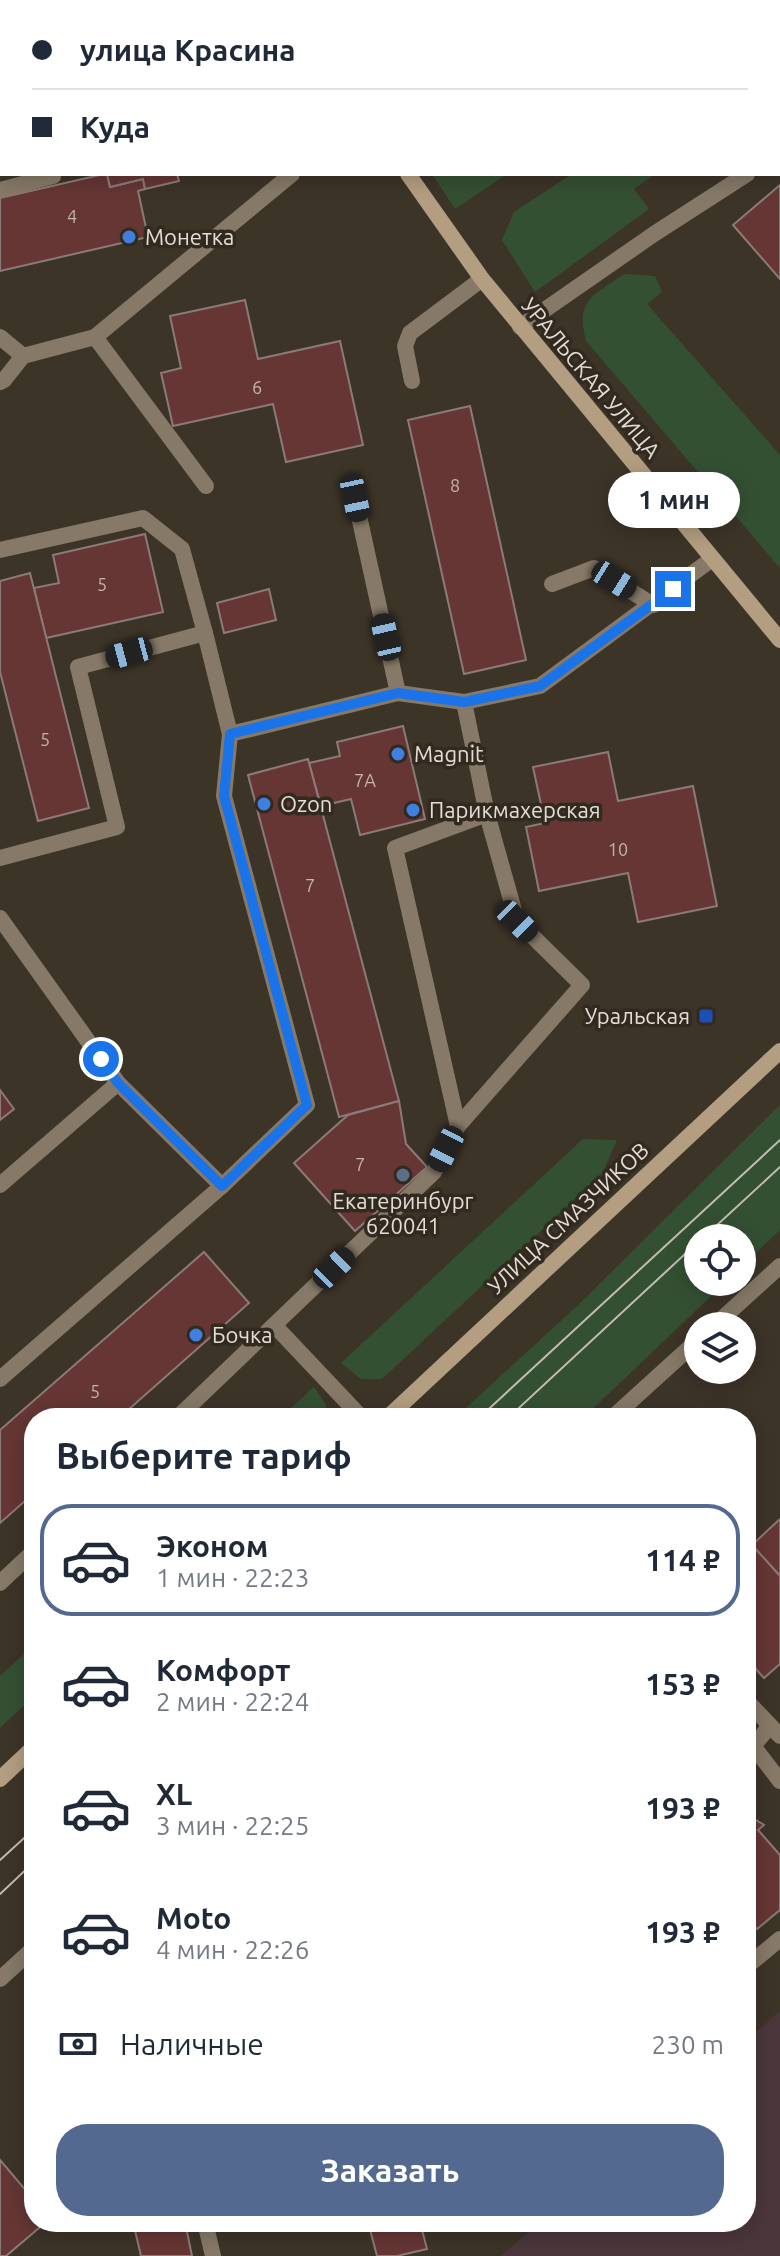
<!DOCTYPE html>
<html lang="ru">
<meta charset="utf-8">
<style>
:root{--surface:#fff;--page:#f2f2f3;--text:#1f2937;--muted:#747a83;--line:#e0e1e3;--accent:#536990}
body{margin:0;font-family:Ubuntu,sans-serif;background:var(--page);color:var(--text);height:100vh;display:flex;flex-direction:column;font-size:30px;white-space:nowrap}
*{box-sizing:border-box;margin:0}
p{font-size:26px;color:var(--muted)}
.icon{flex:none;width:44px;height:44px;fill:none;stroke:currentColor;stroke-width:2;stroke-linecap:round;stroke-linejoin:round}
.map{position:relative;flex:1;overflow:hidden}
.drawer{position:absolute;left:24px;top:1408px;width:732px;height:824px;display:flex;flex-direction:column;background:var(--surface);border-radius:32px;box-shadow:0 4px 20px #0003}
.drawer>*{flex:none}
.guide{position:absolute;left:0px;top:0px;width:780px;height:176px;box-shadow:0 4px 20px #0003;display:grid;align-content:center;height:176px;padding:0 32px;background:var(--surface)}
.buttons{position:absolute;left:684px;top:1224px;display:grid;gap:16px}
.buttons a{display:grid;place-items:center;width:72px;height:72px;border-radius:50%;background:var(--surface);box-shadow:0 4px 20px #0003;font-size:40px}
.end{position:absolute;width:36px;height:36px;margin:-18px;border:10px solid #1a73e8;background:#fff;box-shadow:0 0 0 4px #fff}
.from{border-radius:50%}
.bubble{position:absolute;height:56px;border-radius:28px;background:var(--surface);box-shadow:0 4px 20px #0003;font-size:26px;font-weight:700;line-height:56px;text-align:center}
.car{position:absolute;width:24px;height:48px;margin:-24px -12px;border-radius:10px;box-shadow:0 0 6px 2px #0007;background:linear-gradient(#222 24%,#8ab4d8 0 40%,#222 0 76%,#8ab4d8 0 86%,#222 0)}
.guide b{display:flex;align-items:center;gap:28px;height:76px;font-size:30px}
.guide b+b{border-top:2px solid var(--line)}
.guide i{width:20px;height:20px;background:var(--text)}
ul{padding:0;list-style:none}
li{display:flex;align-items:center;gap:24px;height:112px;margin:0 16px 12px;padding:0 16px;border:4px solid transparent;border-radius:32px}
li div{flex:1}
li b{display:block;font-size:30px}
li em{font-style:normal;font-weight:700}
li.selected{border-color:var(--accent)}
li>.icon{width:72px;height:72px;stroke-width:1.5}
h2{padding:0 32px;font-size:36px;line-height:96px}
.pay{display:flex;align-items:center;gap:20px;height:88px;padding:0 32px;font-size:30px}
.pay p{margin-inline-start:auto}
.primary-button{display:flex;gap:16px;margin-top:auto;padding:16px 32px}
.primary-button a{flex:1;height:92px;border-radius:32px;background:var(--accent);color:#fff;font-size:32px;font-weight:700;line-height:92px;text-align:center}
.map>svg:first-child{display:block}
.education{fill:#4b373b}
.green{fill:#345033}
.building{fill:#653634;stroke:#8c7a78;stroke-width:2}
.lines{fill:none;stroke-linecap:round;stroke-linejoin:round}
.lane{stroke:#867967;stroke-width:16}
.street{stroke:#867967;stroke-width:16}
.secondary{stroke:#b39e81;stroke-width:16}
.tram{stroke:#c3bcb4;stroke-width:2}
.route{stroke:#1a73e8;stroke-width:10}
.shop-dot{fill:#3f7fe0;stroke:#322a1f;stroke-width:3}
.transit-dot{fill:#1a4fb4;stroke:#322a1f;stroke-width:3}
.service-dot{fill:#5c6f8a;stroke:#322a1f;stroke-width:3}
.labels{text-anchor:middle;stroke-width:7;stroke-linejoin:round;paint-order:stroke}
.number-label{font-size:18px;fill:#c4b3ae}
.poi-label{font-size:22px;fill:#e3ddd6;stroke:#322a1f;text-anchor:start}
.street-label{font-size:22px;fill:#e3ddd6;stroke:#322a1f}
</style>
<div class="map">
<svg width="780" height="2256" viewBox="0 0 780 2256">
<rect width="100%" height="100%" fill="#3d3428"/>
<!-- education -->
<polygon class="education" points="780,2011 780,2256 501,2256 540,2222 746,2222 746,2041"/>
<!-- green -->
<g class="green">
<polygon points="432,174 507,174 455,209"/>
<polygon points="572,174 655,174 634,189 649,209 535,292 502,240 514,212"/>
<path d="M624 274 655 276 662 292 647 304 780 455V568L586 341C575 298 594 296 624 274Z"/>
<polygon points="780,1105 780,1230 742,1266 742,1238 698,1238 698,1282 726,1282 583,1418 455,1418 577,1306"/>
<polygon points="583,1139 617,1140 602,1174 382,1379 361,1379 341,1363"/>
<polygon points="314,1387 326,1405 324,1418 280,1418"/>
<polygon points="34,1645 34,1696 0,1728 0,1676"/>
</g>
<!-- building -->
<g class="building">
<polygon points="104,174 107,174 110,187 143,179 145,189 138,191 148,237 0,271 0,198"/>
<polygon points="107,174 177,174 179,181 145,189 143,179 110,187"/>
<polygon points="780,185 780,279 733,225"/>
<polygon points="245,300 258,359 340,341 363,445 286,462 273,404 173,426 161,373 181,368 170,316"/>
<polygon points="470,406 526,660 464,674 408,420"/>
<polygon points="145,534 163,612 46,638 34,588 59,583 53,555"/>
<polygon points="30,573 89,808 38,821 0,672 0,581"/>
<polygon points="269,589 276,620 224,633 217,603"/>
<polygon points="403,726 425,819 360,835 351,799 321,806 309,763 340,756 337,742"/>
<polygon points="608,752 618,801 693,786 717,906 638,922 628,873 539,891 526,827 545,823 533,767"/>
<polygon points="308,759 399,1101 339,1117 248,775"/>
<polygon points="0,1090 14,1109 0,1120"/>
<polygon points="399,1101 406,1144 427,1167 355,1231 294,1163 348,1115"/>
<polygon points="204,1252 249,1303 119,1418 34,1418 34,1493 0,1523 0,1430"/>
<polygon points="780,1519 780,1576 752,1545"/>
<polygon points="752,1545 780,1576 780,1664 764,1678 746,1658 746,1550"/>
<polygon points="746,1814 764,1825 758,1830 780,1855 780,1910 757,1929 746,1916"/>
<polygon points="0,2160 34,2200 34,2222 46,2222 6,2256 0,2256"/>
<polygon points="133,2222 185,2222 192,2256 141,2256"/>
<polygon points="368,2222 420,2222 427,2249 397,2256 377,2256"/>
</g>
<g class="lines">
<!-- lane -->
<g class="lane">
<polyline points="778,3 780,1"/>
<polyline points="778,43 780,45"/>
<polyline points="778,153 780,152"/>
<polyline points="0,190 53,176 53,174"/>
<polyline points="520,327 654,234 747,174"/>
<polyline points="0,337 23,356"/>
<polyline points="95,337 206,486"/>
<polyline points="412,381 405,346 410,333 482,279"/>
<polyline points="0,382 4,380 23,356 95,337 292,174"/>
<polyline points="355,498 398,693"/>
<polyline points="0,550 143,518 182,549 205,633"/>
<polyline points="552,584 594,568 653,605"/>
<polyline points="464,702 540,686 712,559"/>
<polyline points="0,858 117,827 78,667 205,633 230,734"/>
<polyline points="458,1126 582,985 517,921 487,814"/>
<polyline points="0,1185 118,1083"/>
<polyline points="275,1326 362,1418"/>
<polyline points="714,1326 780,1266"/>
<polyline points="0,1379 222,1186 307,1105 224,796 230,734 398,693 464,702 487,814 395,848 458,1126 434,1172 177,1418"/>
<polyline points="612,1418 698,1340"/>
<polyline points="0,1583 34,1551"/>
<polyline points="746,1700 780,1736"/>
<polyline points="770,1726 753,1746 780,1781"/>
<polyline points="746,1967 780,1939"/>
<polyline points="0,1979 34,1948"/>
<polyline points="205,2222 213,2256"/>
</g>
<!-- street -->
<polyline class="street" points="0,918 118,1083 222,1186"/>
<!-- secondary -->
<g class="secondary">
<polyline points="291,0 293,2"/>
<polyline points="408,174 482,279 780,640"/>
<polyline points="387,1418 780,1051"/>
<polyline points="0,1779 34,1747"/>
</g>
<!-- tram -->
<g class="tram">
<polyline points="703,1238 780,1167"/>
<polyline points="479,1418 780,1140"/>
<polyline points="508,1418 698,1242"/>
<polyline points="0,1860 34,1829"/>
<polyline points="0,1894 34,1862"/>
</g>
</g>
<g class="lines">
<!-- route -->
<polyline class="route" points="101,1059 118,1083 222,1186 307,1105 224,796 230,734 398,693 464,702 540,686 673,589"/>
</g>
<!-- markers -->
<g class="shop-dot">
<circle cx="129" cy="237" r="8"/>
<circle cx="398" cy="754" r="8"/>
<circle cx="264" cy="804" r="8"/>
<circle cx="413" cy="810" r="8"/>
<circle cx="196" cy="1335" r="8"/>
</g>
<rect class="transit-dot" x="698" y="1008" width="16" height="16" rx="4"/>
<circle class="service-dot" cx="403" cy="1175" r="8"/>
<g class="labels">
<!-- number labels -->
<g class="number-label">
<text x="72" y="223">4</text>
<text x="257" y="394">6</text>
<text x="455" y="492">8</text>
<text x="102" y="591">5</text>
<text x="45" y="746">5</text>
<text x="365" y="787">7А</text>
<text x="618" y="856">10</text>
<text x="310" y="892">7</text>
<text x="360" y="1171">7</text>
<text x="95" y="1398">5</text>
</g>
<!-- poi labels -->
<g class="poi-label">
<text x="145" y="245">Монетка</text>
<text x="414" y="762">Magnit</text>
<text x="280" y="812">Ozon</text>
<text x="429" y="818">Парикмахерская</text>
<text x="690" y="1024" text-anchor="end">Уральская</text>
<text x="403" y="1209" text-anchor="middle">Екатеринбург<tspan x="403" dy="25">620041</tspan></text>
<text x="212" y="1343">Бочка</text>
</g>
<!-- street labels -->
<g class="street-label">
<text transform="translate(591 378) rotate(50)" y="8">УРАЛЬСКАЯ УЛИЦА</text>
<text transform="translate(568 1218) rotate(-43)" y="8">УЛИЦА СМАЗЧИКОВ</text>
</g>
</g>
</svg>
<div class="buttons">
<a><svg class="icon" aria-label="locate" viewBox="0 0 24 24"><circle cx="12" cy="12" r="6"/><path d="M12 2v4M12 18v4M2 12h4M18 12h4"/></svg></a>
<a><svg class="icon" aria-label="layers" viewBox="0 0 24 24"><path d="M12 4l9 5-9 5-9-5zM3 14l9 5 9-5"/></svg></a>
</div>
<i class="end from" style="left:101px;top:1059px"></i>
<i class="end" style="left:673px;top:589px"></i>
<div class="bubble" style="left:608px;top:472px;width:132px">1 мин</div>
<i class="car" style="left:355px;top:498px;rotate:168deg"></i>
<i class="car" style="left:614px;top:580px;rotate:122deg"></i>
<i class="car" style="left:386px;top:637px;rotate:347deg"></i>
<i class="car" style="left:129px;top:653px;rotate:255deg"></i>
<i class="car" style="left:517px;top:921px;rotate:135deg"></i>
<i class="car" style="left:446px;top:1149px;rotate:207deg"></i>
<i class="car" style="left:334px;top:1268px;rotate:46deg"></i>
<div class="guide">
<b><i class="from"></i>улица Красина</b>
<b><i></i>Куда</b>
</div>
<section class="drawer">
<h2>Выберите тариф</h2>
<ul>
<li class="selected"><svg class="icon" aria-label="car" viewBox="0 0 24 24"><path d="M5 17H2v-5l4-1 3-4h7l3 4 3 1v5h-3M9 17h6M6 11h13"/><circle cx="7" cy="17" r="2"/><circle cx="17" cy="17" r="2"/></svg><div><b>Эконом</b><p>1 мин · 22:23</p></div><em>114 ₽</em></li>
<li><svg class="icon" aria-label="car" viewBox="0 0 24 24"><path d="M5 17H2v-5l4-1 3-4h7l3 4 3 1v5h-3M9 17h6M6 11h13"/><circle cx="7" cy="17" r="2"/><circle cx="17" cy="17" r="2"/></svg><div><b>Комфорт</b><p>2 мин · 22:24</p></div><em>153 ₽</em></li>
<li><svg class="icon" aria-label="car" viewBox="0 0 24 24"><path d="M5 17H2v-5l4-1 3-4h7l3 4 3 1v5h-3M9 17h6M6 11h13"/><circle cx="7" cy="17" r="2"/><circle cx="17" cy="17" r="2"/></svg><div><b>XL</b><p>3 мин · 22:25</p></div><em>193 ₽</em></li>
<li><svg class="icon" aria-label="car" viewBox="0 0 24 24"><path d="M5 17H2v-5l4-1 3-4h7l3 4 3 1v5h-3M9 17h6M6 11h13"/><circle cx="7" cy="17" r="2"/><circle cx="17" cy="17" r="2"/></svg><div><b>Moto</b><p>4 мин · 22:26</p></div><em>193 ₽</em></li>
</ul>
<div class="pay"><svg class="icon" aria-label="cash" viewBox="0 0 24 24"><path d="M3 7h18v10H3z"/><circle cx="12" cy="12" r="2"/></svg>Наличные<p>230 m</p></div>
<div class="primary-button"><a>Заказать</a></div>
</section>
</div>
